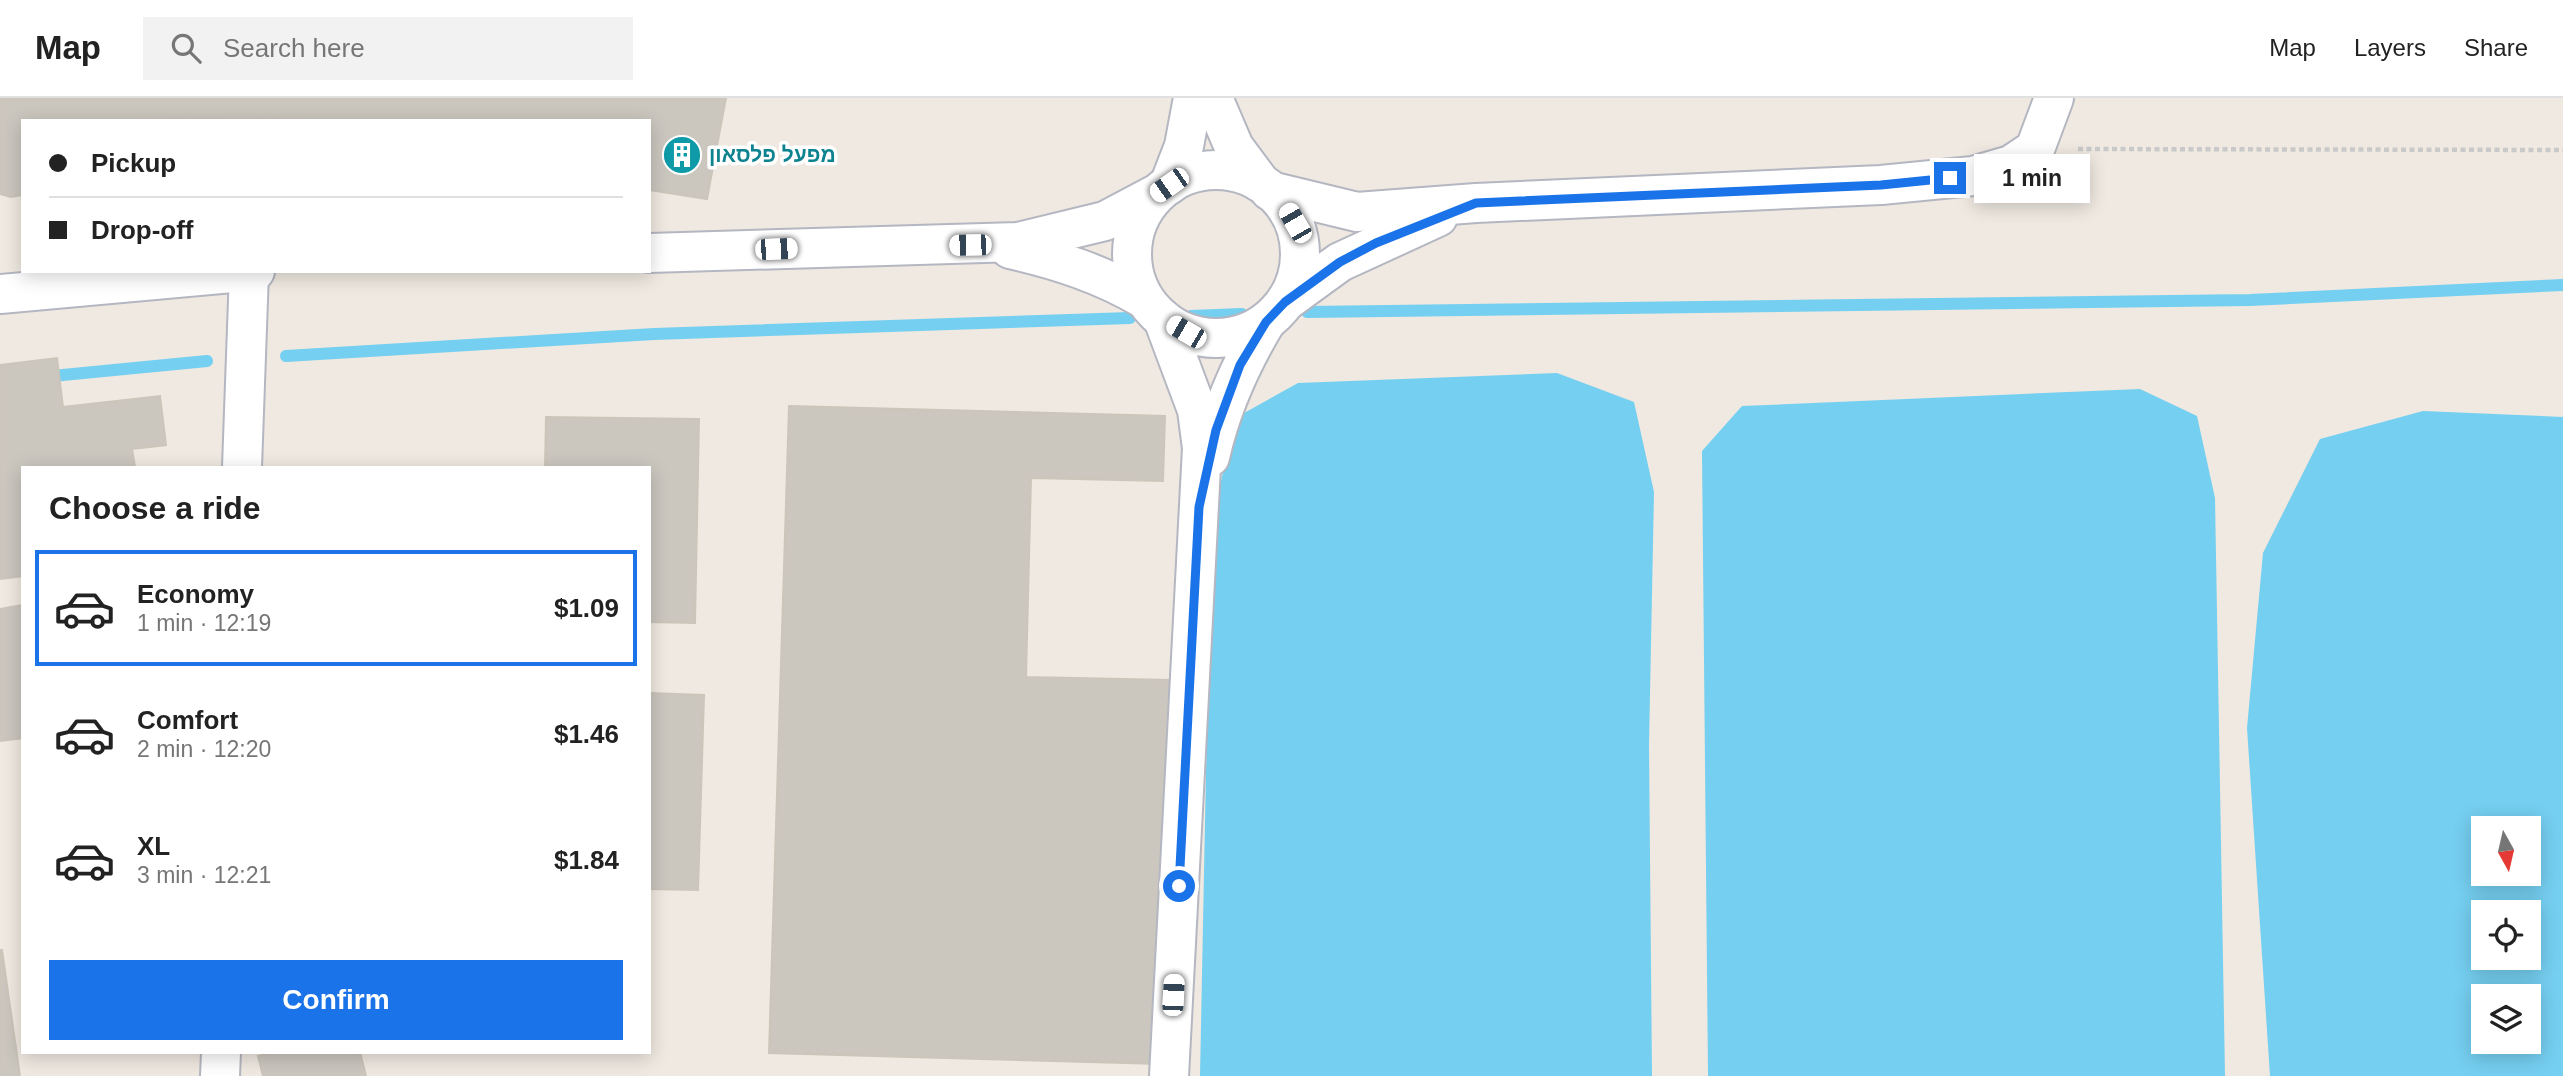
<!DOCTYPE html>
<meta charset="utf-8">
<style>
:root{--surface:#fff;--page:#f2f2f2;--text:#222;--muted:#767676;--line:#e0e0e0;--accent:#1a73e8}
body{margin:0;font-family:Arial,"Noto Sans Hebrew",sans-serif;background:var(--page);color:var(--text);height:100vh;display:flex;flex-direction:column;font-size:26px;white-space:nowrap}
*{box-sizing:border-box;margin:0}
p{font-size:23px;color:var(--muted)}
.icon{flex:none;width:38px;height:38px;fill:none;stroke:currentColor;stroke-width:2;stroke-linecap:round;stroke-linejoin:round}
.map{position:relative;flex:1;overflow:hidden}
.side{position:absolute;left:21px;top:368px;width:630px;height:588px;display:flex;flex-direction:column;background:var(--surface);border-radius:0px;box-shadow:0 4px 18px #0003}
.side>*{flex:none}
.hud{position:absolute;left:21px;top:21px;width:630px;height:154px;border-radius:0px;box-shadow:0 4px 18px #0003;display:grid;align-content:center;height:154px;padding:0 28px;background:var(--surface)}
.needle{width:46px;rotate:172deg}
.controls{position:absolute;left:2471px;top:718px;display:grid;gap:14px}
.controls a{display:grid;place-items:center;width:70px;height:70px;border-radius:0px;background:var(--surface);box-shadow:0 4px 18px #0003;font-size:35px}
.end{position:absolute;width:32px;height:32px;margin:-16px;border:9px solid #1a73e8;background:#fff;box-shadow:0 0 0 4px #fff}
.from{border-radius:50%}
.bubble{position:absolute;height:49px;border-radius:0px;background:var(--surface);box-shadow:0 4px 18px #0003;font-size:23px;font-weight:600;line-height:49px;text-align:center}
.car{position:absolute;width:21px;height:42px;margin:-21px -10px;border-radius:9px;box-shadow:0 0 5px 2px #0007;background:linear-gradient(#fff 24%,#345 0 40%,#fff 0 76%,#345 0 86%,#fff 0)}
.hud b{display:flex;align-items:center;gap:24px;height:66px;font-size:26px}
.hud b+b{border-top:2px solid var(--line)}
.hud i{width:18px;height:18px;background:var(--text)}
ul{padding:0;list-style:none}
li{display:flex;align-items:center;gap:21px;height:116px;margin:0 14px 10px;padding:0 14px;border:4px solid transparent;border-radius:0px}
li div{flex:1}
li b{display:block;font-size:26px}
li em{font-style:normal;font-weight:600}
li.active{border-color:var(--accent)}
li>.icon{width:63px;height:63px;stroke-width:1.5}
h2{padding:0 28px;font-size:32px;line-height:84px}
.button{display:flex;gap:14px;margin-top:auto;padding:14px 28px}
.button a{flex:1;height:80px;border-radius:0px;background:var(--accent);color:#fff;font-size:28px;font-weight:600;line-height:80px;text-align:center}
header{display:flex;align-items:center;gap:42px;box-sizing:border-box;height:98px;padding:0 35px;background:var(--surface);border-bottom:2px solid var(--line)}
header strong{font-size:33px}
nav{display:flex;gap:38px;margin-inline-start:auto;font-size:24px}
.search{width:490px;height:63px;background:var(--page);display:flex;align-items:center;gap:18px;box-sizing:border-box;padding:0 24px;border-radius:0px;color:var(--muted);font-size:26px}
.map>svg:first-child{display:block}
.water{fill:#75cff0;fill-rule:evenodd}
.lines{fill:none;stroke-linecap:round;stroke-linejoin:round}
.stream{stroke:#75cff0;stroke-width:12}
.building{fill:#cbc7bf;stroke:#cbc5ba;stroke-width:2}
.minor-casing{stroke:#b4b7c1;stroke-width:42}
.path{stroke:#c9c9c9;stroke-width:4.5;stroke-dasharray:5 3.5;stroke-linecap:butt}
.minor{stroke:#fff;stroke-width:38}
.route{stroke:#1a73e8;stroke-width:9}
.labels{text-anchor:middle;stroke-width:7;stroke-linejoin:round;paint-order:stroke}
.culture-label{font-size:21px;font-weight:bold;fill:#0d838f;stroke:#fff;text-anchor:start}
</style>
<header>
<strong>Map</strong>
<div class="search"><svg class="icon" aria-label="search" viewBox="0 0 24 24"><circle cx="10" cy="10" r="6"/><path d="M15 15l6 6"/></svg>Search here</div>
<nav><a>Map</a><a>Layers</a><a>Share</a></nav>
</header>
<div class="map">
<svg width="2563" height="978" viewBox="0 0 2563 978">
<rect width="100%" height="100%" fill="#efe9e1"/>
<!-- water -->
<g class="water">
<polygon points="1557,275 1634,304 1654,394 1649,647 1652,978 1200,978 1211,422 1237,319 1298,285"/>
<polygon points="2140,291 2197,318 2215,400 2225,978 1708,978 1702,353 1742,308"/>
<path d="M2423 313 2563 319V978H2270L2247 630 2263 455 2320 341ZM2483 730H2529V775H2483ZM2483 814H2529V859H2483ZM2483 898H2529V943H2483Z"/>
</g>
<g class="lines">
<!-- stream -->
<g class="stream">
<polyline points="1307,214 2250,202 2563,187"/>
<polyline points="1191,218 1242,216"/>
<polyline points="286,258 654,236 1130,220"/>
<polyline points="42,279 207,263"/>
</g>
</g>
<!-- building -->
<g class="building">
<polygon points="0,0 726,0 707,101 649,92 649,23 183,21 23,23 23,97 11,99 0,96"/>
<polygon points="57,260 63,309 160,298 166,347 132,351 135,369 23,369 23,478 0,481 0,267"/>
<polygon points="789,308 1165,318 1163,383 1031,380 1026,579 1171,582 1160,966 769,955"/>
<polygon points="546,319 699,321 695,525 649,524 649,369 545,369"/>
<polygon points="23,507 23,640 0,643 0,511"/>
<polygon points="649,595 704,597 698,792 649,791"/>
<polygon points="0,852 2,852 20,978 0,978"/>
<polygon points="276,954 360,954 366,978 263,978 258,958"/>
</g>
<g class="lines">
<!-- minor casing -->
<g class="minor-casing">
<g id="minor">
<polyline points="1213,0 1234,49 1260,84"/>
<circle cx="1216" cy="156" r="84"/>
<polyline points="1169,87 1184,48 1193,0"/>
<polyline points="1270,93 1357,114 1476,105 1881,87 1973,78 2011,67 2035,51 2054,0"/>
<path d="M1010 151C1058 162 1102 176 1144 201"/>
<polyline points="649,155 1018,144 1105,123 1156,96"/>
<polyline points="0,196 255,173"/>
<polyline points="1285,204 1340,164 1438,119"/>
<polyline points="1163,221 1197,312 1202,350 1169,978"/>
<path d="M1210 359C1221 310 1240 267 1266 224"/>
<polyline points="242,369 249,174"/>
<polyline points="220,978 221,954"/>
</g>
</g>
<!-- path -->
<polyline class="path" points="2078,51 2563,52"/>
<!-- minor -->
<use href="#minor" class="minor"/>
</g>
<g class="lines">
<!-- route -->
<polyline class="route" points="1179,788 1199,409 1216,332 1240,267 1266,224 1285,204 1340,164 1376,145 1476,105 1881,87 1950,80"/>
</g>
<!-- icons -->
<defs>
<g id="building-disc" transform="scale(2.0125)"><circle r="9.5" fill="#0f9aa8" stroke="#fff"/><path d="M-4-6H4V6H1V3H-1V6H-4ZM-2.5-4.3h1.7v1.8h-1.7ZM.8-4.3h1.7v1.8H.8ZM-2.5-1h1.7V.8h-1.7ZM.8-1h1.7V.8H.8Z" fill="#fff"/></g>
</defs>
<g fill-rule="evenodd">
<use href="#building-disc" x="682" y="57"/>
</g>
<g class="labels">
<!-- culture labels -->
<g class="culture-label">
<text x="709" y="64">מפעל פלסאון</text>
</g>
</g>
</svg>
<div class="controls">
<a><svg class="needle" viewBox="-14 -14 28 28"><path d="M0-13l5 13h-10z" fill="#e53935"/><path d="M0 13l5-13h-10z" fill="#767676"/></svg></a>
<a><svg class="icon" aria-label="locate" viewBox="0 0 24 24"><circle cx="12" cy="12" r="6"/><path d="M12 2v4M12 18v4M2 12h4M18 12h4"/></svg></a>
<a><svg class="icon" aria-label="layers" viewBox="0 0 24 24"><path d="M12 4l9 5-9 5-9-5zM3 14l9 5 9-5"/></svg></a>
</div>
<i class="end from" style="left:1179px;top:788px"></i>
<i class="end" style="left:1950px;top:80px"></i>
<div class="bubble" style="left:1974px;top:56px;width:116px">1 min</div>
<i class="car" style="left:1169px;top:87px;rotate:235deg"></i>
<i class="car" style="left:1295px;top:125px;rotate:330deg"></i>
<i class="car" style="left:970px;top:147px;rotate:269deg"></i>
<i class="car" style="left:776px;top:151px;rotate:88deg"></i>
<i class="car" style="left:1186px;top:234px;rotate:300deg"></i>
<i class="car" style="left:1173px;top:897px;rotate:3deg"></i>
<div class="hud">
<b><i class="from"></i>Pickup</b>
<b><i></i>Drop-off</b>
</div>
<section class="side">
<h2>Choose a ride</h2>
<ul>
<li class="active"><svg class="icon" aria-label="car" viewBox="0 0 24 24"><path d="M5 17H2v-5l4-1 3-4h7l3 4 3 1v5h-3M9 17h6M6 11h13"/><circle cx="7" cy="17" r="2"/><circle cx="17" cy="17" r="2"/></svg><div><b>Economy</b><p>1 min · 12:19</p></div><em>$1.09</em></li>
<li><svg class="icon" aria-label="car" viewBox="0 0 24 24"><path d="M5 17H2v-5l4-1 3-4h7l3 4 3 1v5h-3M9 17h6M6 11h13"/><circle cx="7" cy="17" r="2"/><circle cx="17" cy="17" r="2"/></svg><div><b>Comfort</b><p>2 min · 12:20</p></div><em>$1.46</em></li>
<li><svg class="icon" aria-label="car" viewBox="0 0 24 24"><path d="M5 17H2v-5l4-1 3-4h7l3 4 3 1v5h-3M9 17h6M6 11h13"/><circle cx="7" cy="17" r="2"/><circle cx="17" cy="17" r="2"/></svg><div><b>XL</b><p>3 min · 12:21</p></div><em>$1.84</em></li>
</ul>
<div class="button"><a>Confirm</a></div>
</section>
</div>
